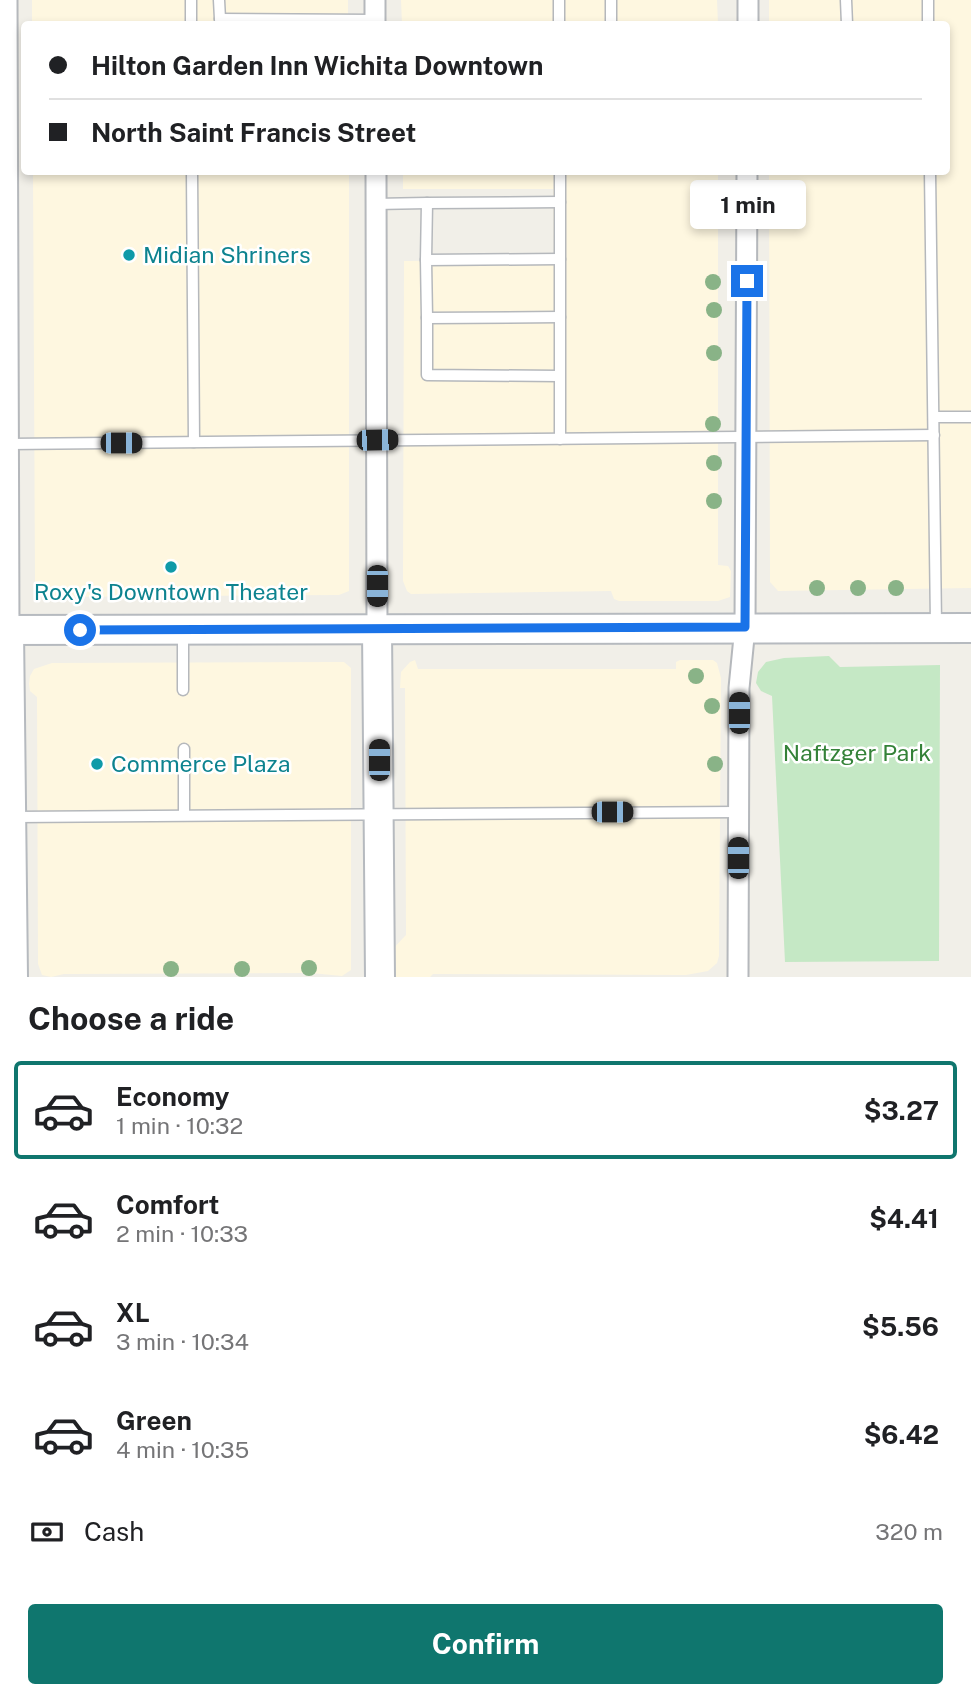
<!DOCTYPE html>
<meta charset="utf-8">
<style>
:root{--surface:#fff;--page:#f6f6f6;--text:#202124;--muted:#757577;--line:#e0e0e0;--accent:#0f766e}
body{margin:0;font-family:"Public Sans",sans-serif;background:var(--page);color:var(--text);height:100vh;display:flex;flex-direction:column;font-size:26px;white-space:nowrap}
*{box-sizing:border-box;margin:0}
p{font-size:23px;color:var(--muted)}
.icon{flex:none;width:38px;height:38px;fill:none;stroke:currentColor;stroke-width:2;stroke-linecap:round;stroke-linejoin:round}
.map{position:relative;height:977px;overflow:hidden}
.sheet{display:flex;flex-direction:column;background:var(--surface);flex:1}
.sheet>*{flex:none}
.top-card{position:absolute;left:21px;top:21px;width:929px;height:154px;border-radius:7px;box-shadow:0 4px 10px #0003;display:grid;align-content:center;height:154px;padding:0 28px;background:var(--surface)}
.end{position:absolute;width:32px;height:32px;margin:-16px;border:9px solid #1a73e8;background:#fff;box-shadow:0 0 0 4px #fff}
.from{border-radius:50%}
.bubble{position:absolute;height:49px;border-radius:7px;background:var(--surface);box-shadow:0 4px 10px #0003;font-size:23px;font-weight:700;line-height:49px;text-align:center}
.car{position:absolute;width:21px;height:42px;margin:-21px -10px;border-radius:9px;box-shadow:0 0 5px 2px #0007;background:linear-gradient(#222 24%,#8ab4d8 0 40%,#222 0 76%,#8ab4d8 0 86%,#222 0)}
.top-card b{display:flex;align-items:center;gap:24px;height:66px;font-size:26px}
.top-card b+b{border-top:2px solid var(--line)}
.top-card i{width:18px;height:18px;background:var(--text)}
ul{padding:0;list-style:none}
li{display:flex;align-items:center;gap:21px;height:98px;margin:0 14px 10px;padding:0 14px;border:4px solid transparent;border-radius:7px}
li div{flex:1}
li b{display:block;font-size:26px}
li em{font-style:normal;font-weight:700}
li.selected{border-color:var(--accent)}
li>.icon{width:63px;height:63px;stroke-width:1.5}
h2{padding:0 28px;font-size:32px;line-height:84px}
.pay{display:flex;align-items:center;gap:18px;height:77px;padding:0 28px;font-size:26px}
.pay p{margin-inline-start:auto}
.cta{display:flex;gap:14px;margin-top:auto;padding:14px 28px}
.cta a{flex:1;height:80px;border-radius:7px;background:var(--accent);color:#fff;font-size:28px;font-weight:700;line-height:80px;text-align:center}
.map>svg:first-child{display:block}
.commercial{fill:#fef7e0}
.green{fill:#c5e8c5}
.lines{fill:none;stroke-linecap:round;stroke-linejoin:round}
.lane-casing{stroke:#b5b8bc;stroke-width:13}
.street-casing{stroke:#b5b8bc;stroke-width:23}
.secondary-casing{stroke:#b6babf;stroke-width:32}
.lane{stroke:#fff;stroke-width:10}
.street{stroke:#fff;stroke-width:19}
.secondary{stroke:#fff;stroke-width:28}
.tree{fill:#89b387}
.route{stroke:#1a73e8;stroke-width:9}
.culture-dot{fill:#0f9aa8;stroke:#fff;stroke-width:2.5}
.labels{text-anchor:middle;stroke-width:5;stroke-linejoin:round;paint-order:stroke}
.culture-label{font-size:23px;fill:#0d838f;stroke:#fff;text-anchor:start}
.park-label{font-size:23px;fill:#348238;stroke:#fff}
</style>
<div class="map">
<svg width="971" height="977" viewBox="0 0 971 977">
<rect width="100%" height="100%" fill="#f1efe8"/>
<!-- commercial -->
<g class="commercial">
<rect x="32" y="0" width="316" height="24"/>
<polygon points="401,0 717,0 718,24 402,24"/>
<polygon points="769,0 971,0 971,588 778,591 770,582 769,172 947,172 947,24 769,24"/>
<polygon points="33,172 349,172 349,591 339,595 51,597 38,590 35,581"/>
<polygon points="403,172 718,172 718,565 728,566 731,571 730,597 718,601 619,601 614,599 611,591 411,594 407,591 403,581 404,261 554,260 553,189 403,189"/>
<polygon points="415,660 418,669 676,669 676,662 680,660 713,660 717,663 721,678 719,956 717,963 708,971 686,975 433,974 430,977 389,977 390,952 406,935 405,688 400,688 401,672 410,662"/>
<polygon points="344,662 351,668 351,970 342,976 311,973 64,974 51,977 42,975 38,964 37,697 30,691 29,684 30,676 34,669 52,663"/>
</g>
<!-- green -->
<polygon class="green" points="829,656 840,667 940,665 939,961 785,962 772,696 761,691 756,683 758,672 766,662 784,658"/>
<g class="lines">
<!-- lane casing -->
<g class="lane-casing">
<g id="lane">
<polyline points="191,0 191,24"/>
<polyline points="219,0 220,19"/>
<polyline points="559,0 559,24"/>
<polyline points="611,0 611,24"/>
<polyline points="846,0 847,24"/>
<polyline points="928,0 928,24"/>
<polyline points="221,24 220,19 375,20"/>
<polyline points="192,172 194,442"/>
<polyline points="560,172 560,439"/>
<polyline points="930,172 936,624"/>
<polyline points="375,204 427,203"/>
<polyline points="560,259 426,260 427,318 560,317"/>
<polyline points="426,260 427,203 560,202"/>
<polyline points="427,318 427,375 559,376"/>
<polyline points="934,417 971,417"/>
<polyline points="9,444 934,435"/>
<polyline points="183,630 183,690"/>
<polyline points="184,749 184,815"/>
<polyline points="15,817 738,812"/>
</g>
</g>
<!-- street casing -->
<g class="street-casing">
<g id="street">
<polyline points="7,0 9,630"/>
<polyline points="375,0 375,24"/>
<polyline points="748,24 748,0"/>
<polyline points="376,172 377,629"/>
<polyline points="738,977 739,688 745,627 747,172"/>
</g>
</g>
<!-- secondary casing -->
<g class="secondary-casing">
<g id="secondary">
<polyline points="377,629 380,977"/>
<polyline points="0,630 971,628"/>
<polyline points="9,630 13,977"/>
</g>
</g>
<!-- lane -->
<use href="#lane" class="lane"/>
<!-- street -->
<use href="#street" class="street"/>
<!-- secondary -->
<use href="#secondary" class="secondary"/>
</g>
<!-- trees -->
<g class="tree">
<circle cx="713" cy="282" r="8"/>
<circle cx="714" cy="310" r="8"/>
<circle cx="714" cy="353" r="8"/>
<circle cx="713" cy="424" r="8"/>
<circle cx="714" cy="463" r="8"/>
<circle cx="714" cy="501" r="8"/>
<circle cx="817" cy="588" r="8"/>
<circle cx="858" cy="588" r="8"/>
<circle cx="896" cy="588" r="8"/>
<circle cx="696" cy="676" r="8"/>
<circle cx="712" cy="706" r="8"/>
<circle cx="715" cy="764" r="8"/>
<circle cx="309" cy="968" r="8"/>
<circle cx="171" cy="969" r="8"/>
<circle cx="242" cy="969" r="8"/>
</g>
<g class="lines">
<!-- route -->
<polyline class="route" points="80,630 745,627 747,281"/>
</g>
<!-- markers -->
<g class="culture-dot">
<circle cx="129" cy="255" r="7"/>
<circle cx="171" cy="567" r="7"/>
<circle cx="97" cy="764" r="7"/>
</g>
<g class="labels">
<!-- culture labels -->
<g class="culture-label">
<text x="143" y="263">Midian Shriners</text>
<text x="171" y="600" text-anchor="middle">Roxy's Downtown Theater</text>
<text x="111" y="772">Commerce Plaza</text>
</g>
<!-- park labels -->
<g class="park-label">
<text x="857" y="761">Naftzger Park</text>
</g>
</g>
</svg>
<i class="end from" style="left:80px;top:630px"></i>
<i class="end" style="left:747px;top:281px"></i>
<div class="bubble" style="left:690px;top:180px;width:116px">1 min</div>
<i class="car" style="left:377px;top:440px;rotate:89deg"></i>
<i class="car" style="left:121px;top:443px;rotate:90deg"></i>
<i class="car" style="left:377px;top:586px;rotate:180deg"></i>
<i class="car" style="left:739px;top:713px;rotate:0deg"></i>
<i class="car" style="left:379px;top:760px;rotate:0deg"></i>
<i class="car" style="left:612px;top:812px;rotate:90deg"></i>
<i class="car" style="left:738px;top:858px;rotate:0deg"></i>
<div class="top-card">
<b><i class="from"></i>Hilton Garden Inn Wichita Downtown</b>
<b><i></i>North Saint Francis Street</b>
</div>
</div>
<section class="sheet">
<h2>Choose a ride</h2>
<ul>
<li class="selected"><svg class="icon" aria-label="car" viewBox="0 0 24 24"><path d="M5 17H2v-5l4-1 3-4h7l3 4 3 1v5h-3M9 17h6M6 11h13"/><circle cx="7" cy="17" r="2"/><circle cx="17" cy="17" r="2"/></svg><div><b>Economy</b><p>1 min · 10:32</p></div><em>$3.27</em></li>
<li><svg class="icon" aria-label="car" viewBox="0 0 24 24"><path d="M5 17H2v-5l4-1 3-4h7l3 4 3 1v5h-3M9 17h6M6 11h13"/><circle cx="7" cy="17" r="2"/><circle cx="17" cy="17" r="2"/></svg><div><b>Comfort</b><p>2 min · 10:33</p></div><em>$4.41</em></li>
<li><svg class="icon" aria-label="car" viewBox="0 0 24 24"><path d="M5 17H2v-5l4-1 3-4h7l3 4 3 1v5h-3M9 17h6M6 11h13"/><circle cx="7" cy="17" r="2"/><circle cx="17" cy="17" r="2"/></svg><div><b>XL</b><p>3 min · 10:34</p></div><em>$5.56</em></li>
<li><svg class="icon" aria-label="car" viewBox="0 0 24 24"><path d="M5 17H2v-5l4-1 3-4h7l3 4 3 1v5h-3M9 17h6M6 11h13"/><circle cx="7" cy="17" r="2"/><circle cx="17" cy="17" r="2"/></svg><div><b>Green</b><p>4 min · 10:35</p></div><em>$6.42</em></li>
</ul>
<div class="pay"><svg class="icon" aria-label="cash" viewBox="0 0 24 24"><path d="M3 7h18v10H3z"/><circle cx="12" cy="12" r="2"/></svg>Cash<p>320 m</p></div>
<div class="cta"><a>Confirm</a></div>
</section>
